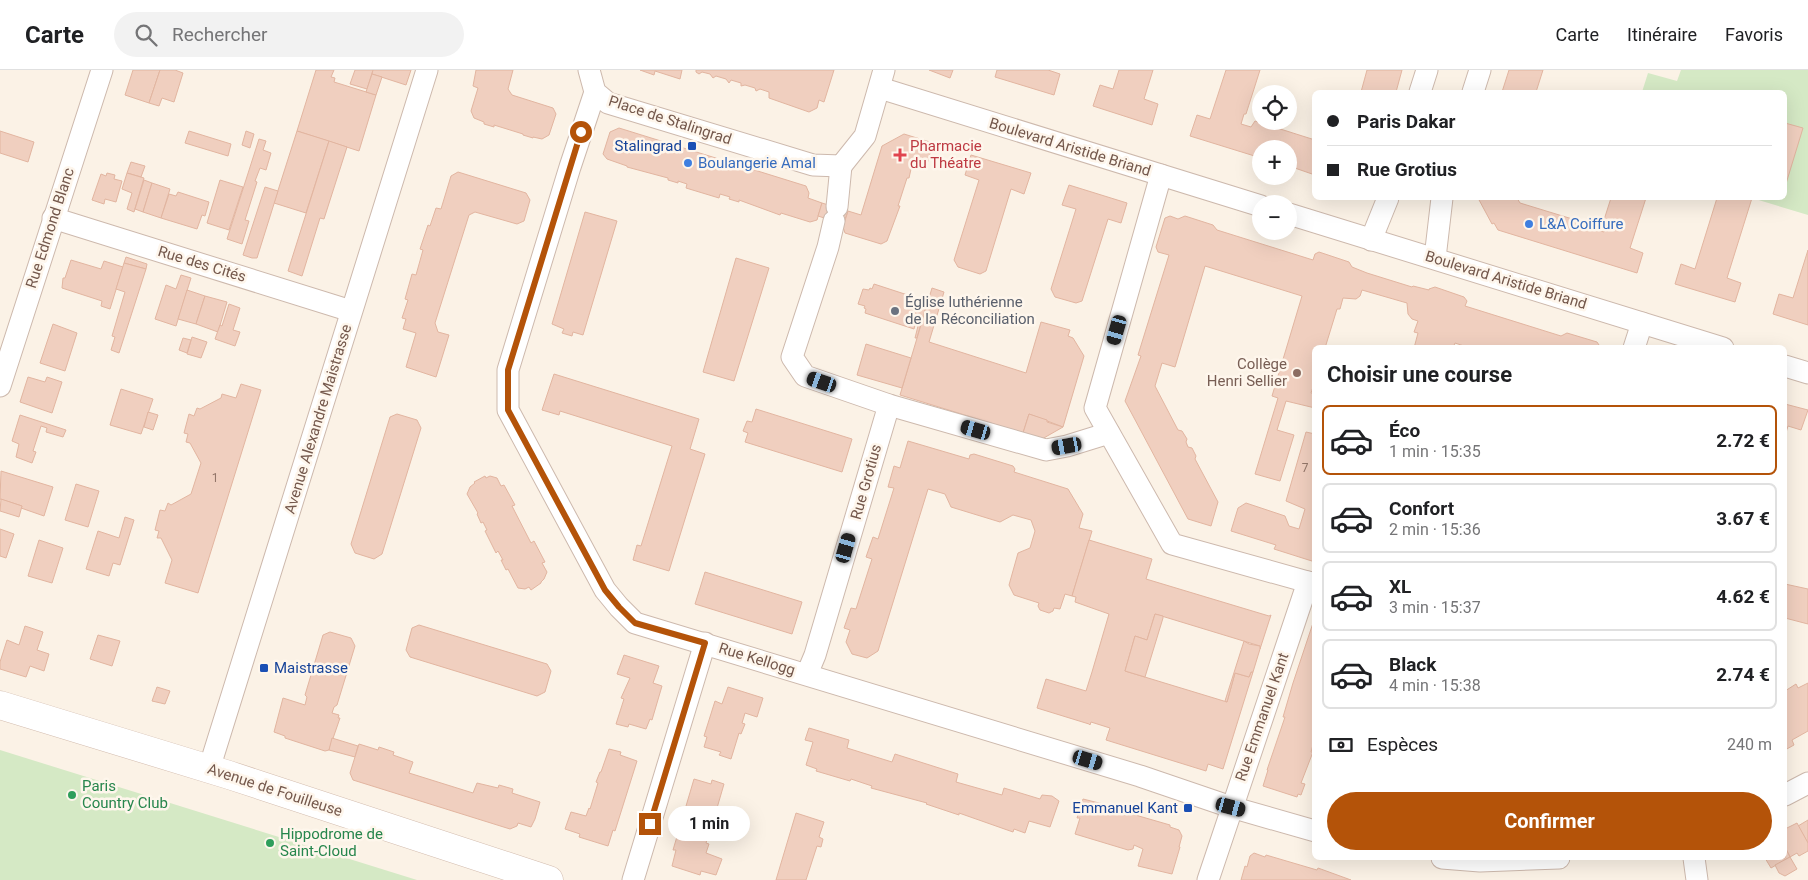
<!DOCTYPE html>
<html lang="fr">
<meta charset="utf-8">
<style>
:root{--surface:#fff;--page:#f2f2f2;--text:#202124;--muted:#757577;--line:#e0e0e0;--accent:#b45309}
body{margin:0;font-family:Roboto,sans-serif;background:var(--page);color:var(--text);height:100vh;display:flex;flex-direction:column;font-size:19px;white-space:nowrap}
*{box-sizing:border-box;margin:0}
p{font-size:16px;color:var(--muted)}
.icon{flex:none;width:28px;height:28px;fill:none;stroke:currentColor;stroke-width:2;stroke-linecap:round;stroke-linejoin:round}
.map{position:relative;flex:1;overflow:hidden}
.panel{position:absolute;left:1312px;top:275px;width:475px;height:515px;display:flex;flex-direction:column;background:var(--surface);border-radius:8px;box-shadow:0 5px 20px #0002}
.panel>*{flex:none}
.guide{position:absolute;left:1312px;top:20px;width:475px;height:110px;border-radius:8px;box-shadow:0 5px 20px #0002;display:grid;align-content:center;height:110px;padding:0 15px;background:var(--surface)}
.buttons{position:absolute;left:1252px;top:15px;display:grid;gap:10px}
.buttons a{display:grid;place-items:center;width:45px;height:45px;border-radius:50%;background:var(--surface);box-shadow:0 5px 20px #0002;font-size:25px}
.end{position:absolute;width:22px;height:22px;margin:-11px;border:6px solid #b45309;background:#fff;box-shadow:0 0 0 2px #fff}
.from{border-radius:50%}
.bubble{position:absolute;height:35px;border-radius:18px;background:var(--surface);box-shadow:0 5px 20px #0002;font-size:16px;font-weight:700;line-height:35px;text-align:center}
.car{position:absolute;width:15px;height:30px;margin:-15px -8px;border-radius:6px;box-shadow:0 0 4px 1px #0007;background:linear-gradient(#222 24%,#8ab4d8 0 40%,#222 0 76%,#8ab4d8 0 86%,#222 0)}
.guide b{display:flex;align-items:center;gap:18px;height:48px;font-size:19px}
.guide b+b{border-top:1px solid var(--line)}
.guide i{width:12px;height:12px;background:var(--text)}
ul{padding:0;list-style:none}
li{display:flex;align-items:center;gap:15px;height:70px;margin:0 10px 8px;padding:0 5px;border:2px solid var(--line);border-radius:8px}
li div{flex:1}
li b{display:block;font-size:19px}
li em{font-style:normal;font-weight:700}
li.current{border-color:var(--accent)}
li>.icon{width:45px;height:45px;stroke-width:1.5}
h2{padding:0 15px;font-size:22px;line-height:60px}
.pay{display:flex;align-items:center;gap:12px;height:55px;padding:0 15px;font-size:19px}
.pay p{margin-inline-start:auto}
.action{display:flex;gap:10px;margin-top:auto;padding:10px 15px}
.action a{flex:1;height:58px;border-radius:30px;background:var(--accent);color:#fff;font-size:20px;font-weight:700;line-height:58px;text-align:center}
header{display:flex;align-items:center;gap:30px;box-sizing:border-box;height:70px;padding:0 25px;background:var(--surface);border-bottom:1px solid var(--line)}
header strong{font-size:24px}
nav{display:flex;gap:28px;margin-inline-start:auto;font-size:18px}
.search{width:350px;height:45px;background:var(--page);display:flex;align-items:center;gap:12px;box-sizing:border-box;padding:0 18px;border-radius:28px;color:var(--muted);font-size:19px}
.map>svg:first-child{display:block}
.green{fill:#d5e9c5}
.building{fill:#f0cfbf;stroke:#e2b5a0}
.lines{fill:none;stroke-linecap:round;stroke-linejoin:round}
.street-casing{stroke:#cdb9ad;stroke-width:23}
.secondary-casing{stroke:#d2bbad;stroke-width:29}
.street{stroke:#fff;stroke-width:21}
.secondary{stroke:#fff;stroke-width:28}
.route{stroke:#b45309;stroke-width:6}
.transit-dot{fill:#1a4fb4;stroke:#fef6ec;stroke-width:2}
.health-dot{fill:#e0444e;stroke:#fef6ec;stroke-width:2}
.shop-dot{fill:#3f7fe0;stroke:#fef6ec;stroke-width:2}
.worship-dot{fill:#6b7280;stroke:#fef6ec;stroke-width:2}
.education-dot{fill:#8d6e63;stroke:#fef6ec;stroke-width:2}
.leisure-dot{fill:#2e9e5b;stroke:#fef6ec;stroke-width:2}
.labels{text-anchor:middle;stroke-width:5;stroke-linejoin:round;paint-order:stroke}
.number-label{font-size:12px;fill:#937669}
.street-label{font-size:15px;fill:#74584c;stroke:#fef6ec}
.transit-label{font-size:15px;fill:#164399;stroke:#fef6ec;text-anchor:end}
.health-label{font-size:15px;fill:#be3a42;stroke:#fef6ec;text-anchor:start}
.shop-label{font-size:15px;fill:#366cbe;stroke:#fef6ec;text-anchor:start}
.worship-label{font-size:15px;fill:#5b616d;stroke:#fef6ec;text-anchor:start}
.education-label{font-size:15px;fill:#785e54;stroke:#fef6ec;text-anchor:end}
.leisure-label{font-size:15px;fill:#27864d;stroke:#fef6ec;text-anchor:start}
</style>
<header>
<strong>Carte</strong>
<div class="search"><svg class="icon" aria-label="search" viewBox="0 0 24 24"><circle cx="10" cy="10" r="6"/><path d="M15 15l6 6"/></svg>Rechercher</div>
<nav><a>Carte</a><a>Itinéraire</a><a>Favoris</a></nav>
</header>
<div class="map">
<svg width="1808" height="810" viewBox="0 0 1808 810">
<rect width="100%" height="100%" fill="#fbf2e6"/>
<!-- green -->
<g class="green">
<polygon points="1681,0 1808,0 1808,145 1752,128 1785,128 1785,22 1642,22 1648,3 1677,11"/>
<polygon points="0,680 417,810 0,810"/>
</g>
<!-- building -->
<g class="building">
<polygon points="133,0 160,0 149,33 125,25"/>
<polygon points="160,0 175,0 183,3 174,32 162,28 159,36 149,33"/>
<polygon points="316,0 334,0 331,7 335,8 334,12 376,25 359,81 297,61"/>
<polygon points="355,0 373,0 367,19 350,14"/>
<polygon points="373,0 411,0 406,15 372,4"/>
<polygon points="476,0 513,0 508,19 512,25 553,38 556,44 549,65 542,69 533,67 533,68 523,65 523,64 494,55 494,57 484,54 484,52 474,48 471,41 478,18 473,16"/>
<polygon points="640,0 682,0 680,9 655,1 654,5"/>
<polygon points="696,0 834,0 824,32 819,30 817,38 809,42 769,28 769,22 760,19 756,21 755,18 745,15 741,16 741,13 731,10 729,13 726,9 716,6 713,8 710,4 702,2 699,4 696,2"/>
<polygon points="929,0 953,0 950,8"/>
<polygon points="997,0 1048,0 1060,4 1054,25 995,7"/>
<polygon points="1119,0 1153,0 1144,29 1158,34 1152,55 1093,36 1100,15 1113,19"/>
<polygon points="1226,0 1260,0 1246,44 1244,44 1241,54 1251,57 1255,51 1315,70 1315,105 1289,96 1289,79 1261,79 1261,88 1190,66 1197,45 1210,49"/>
<polygon points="1367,0 1402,0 1396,22 1361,22"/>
<polygon points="1509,0 1543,0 1536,22 1502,22"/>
<polygon points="372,4 382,7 376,25 366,22"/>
<polygon points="1785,53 1803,58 1785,117"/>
<polygon points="619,58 806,116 809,123 808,128 822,133 817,150 810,152 781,143 780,145 739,130 739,132 729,129 730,127 720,124 719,128 686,118 687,114 678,111 678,113 668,110 668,108 627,97 627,96 607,89 603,84 610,62"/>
<polygon points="0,61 34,72 28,92 0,83"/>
<polygon points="189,61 231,74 228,86 185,73"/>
<polygon points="246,61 254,64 250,78 242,75"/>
<polygon points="297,61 329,71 306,143 274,133"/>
<polygon points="904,64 933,73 927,94 913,90 909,108 907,108 898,136 900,136 887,171 881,174 845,163 843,157 848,141 861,145 882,76"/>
<polygon points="259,69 266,71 263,80 271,83 266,100 260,98 255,111 257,112 245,150 249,151 242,174 227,169"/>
<polygon points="329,71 347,77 324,149 320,148 302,206 288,201"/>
<polygon points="971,85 1031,103 1024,124 1011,119 986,201 980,204 958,197 954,190 979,110 965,105"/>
<polygon points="131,92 145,96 141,107 127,103"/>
<polygon points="458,102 526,123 530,130 524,151 517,154 475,142 469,145 435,253 438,262 449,265 436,307 406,297 416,263 403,259 406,249 402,248 408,230 405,229 412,204 416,205 423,180 420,179 428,155 430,156 436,138 441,139 451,106"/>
<polygon points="107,103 115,105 114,109 122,111 116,132 105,129 104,134 92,130 101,104 106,106"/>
<polygon points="127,103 144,108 134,142 127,139 132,123 122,119"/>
<polygon points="144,110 152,113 143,142 135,139"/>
<polygon points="220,110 243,117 229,160 207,153"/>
<polygon points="152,113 170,119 161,148 143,142"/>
<polygon points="1069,115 1127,133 1121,153 1108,149 1082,231 1076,233 1055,227 1051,219 1076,139 1062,135"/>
<polygon points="265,117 278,121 257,188 252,188 243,185"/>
<polygon points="178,122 209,132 205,146 202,145 197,159 161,148 169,124 176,126"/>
<polygon points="1478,128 1517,128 1520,133 1592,155 1593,159 1604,162 1607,154 1603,153 1611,128 1646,128 1630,178 1643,183 1637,203 1498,160 1494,153 1492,154"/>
<polygon points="1717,128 1752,128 1727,208 1741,213 1735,232 1675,214 1681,194 1695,199"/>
<polygon points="822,133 848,141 843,154 818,146"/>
<polygon points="585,142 617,151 583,265 573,262 572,266 562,263 564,259 552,254"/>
<polygon points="1170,146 1178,149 1185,146 1213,155 1217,160 1313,190 1315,184 1319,182 1349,192 1352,197 1367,203 1412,217 1413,216 1429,220 1429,219 1435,217 1464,227 1467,231 1465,236 1561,266 1567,263 1597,272 1601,278 1470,278 1455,273 1453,278 1414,278 1418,263 1414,262 1418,251 1412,249 1408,244 1407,233 1362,220 1360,226 1356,229 1343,228 1340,239 1337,239 1325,278 1315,278 1315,311 1311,323 1315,324 1315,338 1286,331 1277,360 1294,365 1280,411 1255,404 1278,328 1272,326 1302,226 1205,196 1175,297 1162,293 1155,316 1178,360 1182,361 1187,369 1186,372 1188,377 1192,378 1196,386 1195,389 1218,432 1211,456 1188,449 1125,331 1141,286 1138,285 1169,185 1158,182 1156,177 1165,148"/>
<polygon points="1808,180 1808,255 1773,244 1779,224 1793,228"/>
<polygon points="126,187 147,194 146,199 124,193"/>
<polygon points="736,188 769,198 734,311 703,302"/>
<polygon points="71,190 101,199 104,191 123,197 110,239 101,236 102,231 62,218 63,208 65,208"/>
<polygon points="124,193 146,199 119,283 111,280 115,267 112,266 125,222 116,219"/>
<polygon points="181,205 191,208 176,256 155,249 166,215 176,219"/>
<polygon points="874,214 923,230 922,233 925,234 926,228 928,229 917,268 915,268 918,256 915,255 914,259 865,243 866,239 864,238 865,236 858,234 863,219 869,220 870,218 872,219"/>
<polygon points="932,218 944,222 929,272 1026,303 1041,252 1070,260 1068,266 1073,268 1084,286 1063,357 1029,344 1023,363 900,325"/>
<polygon points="187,220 205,226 196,254 178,249"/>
<polygon points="205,226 227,232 218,262 196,254"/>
<polygon points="229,234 240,238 233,260 240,262 235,276 215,269 220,255 222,256"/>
<polygon points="53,254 77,263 65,301 40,293"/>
<polygon points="192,267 207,272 201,288 187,284"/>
<polygon points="183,268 191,270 187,283 179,280"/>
<polygon points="866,274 911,288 902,318 857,305"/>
<polygon points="554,304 699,349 690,379 705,384 669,501 633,490 637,475 641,476 672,376 560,341 559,345 542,340"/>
<polygon points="28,307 45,312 47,307 62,312 52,343 20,332"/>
<polygon points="241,314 261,320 198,523 165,513 172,490 161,468 157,468 159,461 155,460 160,440 165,441 168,433 171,435 191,424 201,393 190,373 186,372 188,364 184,363 189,344 194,346 197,338 200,339 221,328 222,324 236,328"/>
<polygon points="121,319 153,329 141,364 110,355"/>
<polygon points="1785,334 1808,340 1801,360 1788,356 1785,366"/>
<polygon points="756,339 852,369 842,402 745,372 748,363 743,361 747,351 752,352"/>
<polygon points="148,342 158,345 153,360 144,357"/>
<polygon points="397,344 417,350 421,358 382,484 374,489 355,483 351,474 390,347"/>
<polygon points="1029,344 1047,350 1047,352 1063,357 1042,369 1023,363"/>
<polygon points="20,345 66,360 63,367 46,362 47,358 41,356 33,381 36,382 32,393 16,387 19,374 12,371"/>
<polygon points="1306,362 1315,364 1315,492 1274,479 1276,475 1231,461 1238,438 1246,433 1285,446 1289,456 1299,459 1305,439 1286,431"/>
<polygon points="908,371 969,389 970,385 974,384 1013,396 1015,399 1014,402 1068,419 1083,444 1079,458 1092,461 1072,526 1065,524 1060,539 1054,538 1053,541 1049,543 1040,540 1038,536 1039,533 1014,525 1009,515 1018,483 1030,478 1035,461 1031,450 1013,445 1000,452 951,437 945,424 928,419 878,581 867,588 852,584 846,572 850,560 844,558 851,538 856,539 872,489 866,487 873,467 878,469 894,418 888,417 894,396 900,398"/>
<polygon points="1,401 53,417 44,446 21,438 22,436 0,429"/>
<polygon points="485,406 486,408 490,406 497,408 501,416 504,415 515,435 512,436 531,473 534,471 545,492 542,493 547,502 544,509 541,512 541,513 531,520 529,517 525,519 518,518 508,499 506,500 501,490 503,490 498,481 496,483 485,461 487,460 483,452 481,453 477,444 478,443 467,424 470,417 475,413 474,412"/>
<polygon points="76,414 99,421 88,457 65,450"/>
<polygon points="1,429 22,436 19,447 0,441"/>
<polygon points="125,447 134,450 120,495 113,493 109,506 86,499 98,461 119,468"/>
<polygon points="0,459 14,464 6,488 0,486"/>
<polygon points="39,470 63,478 52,513 28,506"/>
<polygon points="1089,470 1152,489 1146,509 1269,546 1271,545 1260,579 1260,576 1155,544 1147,570 1135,566 1125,601 1227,632 1235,603 1249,607 1251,602 1253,602 1223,699 1208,694 1206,701 1106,670 1110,658 1091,652 1090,655 1089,654 1037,638 1046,609 1086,621 1092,602 1109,544 1075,532 1076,527 1072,526"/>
<polygon points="705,502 802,532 792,564 695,534"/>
<polygon points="1785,514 1808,519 1808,554 1785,548"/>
<polygon points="1155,544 1163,546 1163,548 1145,607 1125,601 1135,566 1147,570"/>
<polygon points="1315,547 1315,668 1311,682 1313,682 1301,713 1305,714 1301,725 1298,724 1297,727 1263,716 1268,700 1267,700 1285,647 1283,647 1293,613"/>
<polygon points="419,555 547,594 551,601 545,622 537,626 410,587 406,580 412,558"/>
<polygon points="25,556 43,562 37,580 49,584 44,601 30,596 26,607 0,599 0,592 7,570 19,575"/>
<polygon points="330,562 351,568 355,576 337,635 334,637 332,643 339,645 338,648 340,648 329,680 325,681 285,668 285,666 274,662 283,628 305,635 307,627 305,625 323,565"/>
<polygon points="98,565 120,571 112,596 90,589"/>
<polygon points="1244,571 1249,574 1260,576 1260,579 1253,602 1251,602 1249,607 1235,603 1227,632 1225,631"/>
<polygon points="624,585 659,596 653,613 662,616 652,650 650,649 646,659 629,654 628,657 616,654 624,629 621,628 630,608 617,604"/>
<polygon points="1808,613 1808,661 1792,670 1794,675 1785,680 1785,621 1796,614 1798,618"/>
<polygon points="157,617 170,621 165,634 152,631"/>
<polygon points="728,617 763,628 757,647 745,643 742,653 745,654 741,664 739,663 731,689 719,685 721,682 704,677 707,667 704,666 715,631 722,634"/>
<polygon points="809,658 849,670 847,678 892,692 895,684 958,704 956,712 1002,725 1004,718 1040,729 1042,725 1052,726 1059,731 1050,757 1029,751 1025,763 1014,759 1013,762 959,743 959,745 926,734 927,733 871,718 872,716 851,709 850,711 816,701 817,699 806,695 813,672 805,670"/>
<polygon points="332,668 358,676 355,687 329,680"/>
<polygon points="359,674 378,680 379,677 394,682 393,685 413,692 409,703 473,723 477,713 498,718 499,715 513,719 512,723 540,732 535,749 531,757 518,753 517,756 510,759 353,710 350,703"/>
<polygon points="609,679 621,682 620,685 637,691 615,761 613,760 608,776 579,767 580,764 565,759 571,742 586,746 589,738 590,739 598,713 596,712 600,702 601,702"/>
<polygon points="694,709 711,714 712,710 724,714 717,738 720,739 716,748 714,747 706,773 709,774 706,783 722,789 716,805 701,801 700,805 672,796 676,780 673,780"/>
<polygon points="1083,729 1119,738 1118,740 1170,755 1170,757 1179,760 1182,766 1179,777 1180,777 1172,804 1138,796 1143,779 1134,775 1133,779 1128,780 1075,764 1080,748 1077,748"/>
<polygon points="796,743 824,752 819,767 823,769 821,777 817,776 806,810 776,810"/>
<polygon points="1808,750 1808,773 1798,756"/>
<polygon points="1797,753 1808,773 1808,781 1799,786 1797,783 1790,787 1785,777 1785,759"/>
<polygon points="1785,777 1790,787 1771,798 1765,788 1785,788"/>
<polygon points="1254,783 1265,787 1266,785 1317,800 1318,798 1351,810 1241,810 1245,796 1247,797 1250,786"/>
<polygon points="1790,787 1797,799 1785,806 1779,803 1775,795"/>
</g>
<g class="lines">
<!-- street casing -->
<g class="street-casing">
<g id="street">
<polyline points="589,0 595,22 608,33 813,95 841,96 865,66 884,0"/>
<polyline points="880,18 1261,136"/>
<polyline points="595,22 570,97 508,300 508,340 605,520 619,537 635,553 1140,706 1231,737 1315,761"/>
<polyline points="1420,22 1427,0"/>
<polyline points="1473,22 1480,0"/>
<polyline points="1161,105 1095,338 1172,474 1315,514"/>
<polyline points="837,137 841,96"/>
<polyline points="1289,144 1723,278"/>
<polyline points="53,148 351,241"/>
<polyline points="834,151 828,177 792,287 805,306 889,335 1046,380 1067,376 1109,363"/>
<polyline points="1371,170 1388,128"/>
<polyline points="1435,188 1442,128"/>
<polyline points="1634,278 1642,253"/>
<polyline points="1785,296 1808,303"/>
<polyline points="0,316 102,0"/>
<polyline points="807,604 815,585 889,335"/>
<polyline points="209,699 427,0"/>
<polyline points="1785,725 1808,713"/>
<polyline points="1442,788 1480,791 1559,788"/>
<polyline points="1694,788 1697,810"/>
<polyline points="633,810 705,573"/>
<polyline points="1208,810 1308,512"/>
</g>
</g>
<!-- secondary casing -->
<g class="secondary-casing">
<polyline id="secondary" points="0,635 229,705 549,810"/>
</g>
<!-- street -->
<use href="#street" class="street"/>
<!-- secondary -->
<use href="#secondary" class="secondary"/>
</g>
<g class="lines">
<!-- route -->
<polyline class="route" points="581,62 508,300 508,340 605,520 619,537 635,553 705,573 650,754"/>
</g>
<!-- markers -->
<g class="transit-dot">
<rect x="687" y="71" width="10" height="10" rx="2.5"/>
<rect x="259" y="593" width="10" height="10" rx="2.5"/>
<rect x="1183" y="733" width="10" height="10" rx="2.5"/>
</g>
<path class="health-dot" d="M897.5 77.5h5v5h5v5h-5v5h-5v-5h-5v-5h5z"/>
<g class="shop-dot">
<circle cx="688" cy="93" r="5"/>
<circle cx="1529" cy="154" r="5"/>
</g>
<circle class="worship-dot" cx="895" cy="241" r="5"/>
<circle class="education-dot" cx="1297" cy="303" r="5"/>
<g class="leisure-dot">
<circle cx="72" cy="725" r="5"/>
<circle cx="270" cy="773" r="5"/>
</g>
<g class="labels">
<!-- number labels -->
<g class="number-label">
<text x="1305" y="402">7</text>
<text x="215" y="412">1</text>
</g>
<!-- street labels -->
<g class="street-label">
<text transform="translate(670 50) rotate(18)" y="5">Place de Stalingrad</text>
<text transform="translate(1070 77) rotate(17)" y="5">Boulevard Aristide Briand</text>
<text transform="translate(50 158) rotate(-72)" y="5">Rue Edmond Blanc</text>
<text transform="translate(202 194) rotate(17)" y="5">Rue des Cités</text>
<text transform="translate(1506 210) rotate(17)" y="5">Boulevard Aristide Briand</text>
<text transform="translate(318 349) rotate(-73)" y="5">Avenue Alexandre Maistrasse</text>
<text transform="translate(866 412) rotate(-74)" y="5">Rue Grotius</text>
<text transform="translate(757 589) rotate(17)" y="5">Rue Kellogg</text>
<text transform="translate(1262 647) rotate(-71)" y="5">Rue Emmanuel Kant</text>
<text transform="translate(275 720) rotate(18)" y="5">Avenue de Fouilleuse</text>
</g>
<!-- transit labels -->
<g class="transit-label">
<text x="682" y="81">Stalingrad</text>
<text x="274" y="603" text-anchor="start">Maistrasse</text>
<text x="1178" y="743">Emmanuel Kant</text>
</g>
<!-- health labels -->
<g class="health-label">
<text x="910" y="81">Pharmacie<tspan x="910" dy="17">du Théatre</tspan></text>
</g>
<!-- shop labels -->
<g class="shop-label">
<text x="698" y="98">Boulangerie Amal</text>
<text x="1539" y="159">L&amp;A Coiffure</text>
</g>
<!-- worship labels -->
<g class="worship-label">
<text x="905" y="237">Église luthérienne<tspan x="905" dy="17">de la Réconciliation</tspan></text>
</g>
<!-- education labels -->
<g class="education-label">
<text x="1287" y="299">Collège<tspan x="1287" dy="17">Henri Sellier</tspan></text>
</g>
<!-- leisure labels -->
<g class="leisure-label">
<text x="82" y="721">Paris<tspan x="82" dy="17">Country Club</tspan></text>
<text x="280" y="769">Hippodrome de<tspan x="280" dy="17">Saint-Cloud</tspan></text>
</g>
</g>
</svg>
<div class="buttons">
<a><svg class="icon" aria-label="locate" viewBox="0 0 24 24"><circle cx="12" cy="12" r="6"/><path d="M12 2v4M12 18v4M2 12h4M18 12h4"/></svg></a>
<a>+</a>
<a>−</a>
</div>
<i class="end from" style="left:581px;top:62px"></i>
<i class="end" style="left:650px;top:754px"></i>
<div class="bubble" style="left:668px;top:736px;width:82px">1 min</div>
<i class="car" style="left:1117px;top:260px;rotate:196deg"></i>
<i class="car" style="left:822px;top:312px;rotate:289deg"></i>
<i class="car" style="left:976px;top:360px;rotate:286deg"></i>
<i class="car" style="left:1067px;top:376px;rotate:260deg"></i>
<i class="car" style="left:846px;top:478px;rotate:16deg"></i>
<i class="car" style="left:1088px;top:690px;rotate:107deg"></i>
<i class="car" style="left:1231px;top:737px;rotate:105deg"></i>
<div class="guide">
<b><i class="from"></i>Paris Dakar</b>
<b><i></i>Rue Grotius</b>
</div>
<section class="panel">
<h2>Choisir une course</h2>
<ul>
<li class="current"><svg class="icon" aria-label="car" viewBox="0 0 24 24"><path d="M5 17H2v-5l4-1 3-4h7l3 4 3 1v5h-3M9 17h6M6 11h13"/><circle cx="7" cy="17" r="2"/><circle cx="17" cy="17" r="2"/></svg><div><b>Éco</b><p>1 min · 15:35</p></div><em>2.72 €</em></li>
<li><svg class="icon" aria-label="car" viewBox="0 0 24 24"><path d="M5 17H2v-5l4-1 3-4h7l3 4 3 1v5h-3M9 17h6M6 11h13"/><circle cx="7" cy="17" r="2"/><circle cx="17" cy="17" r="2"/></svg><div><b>Confort</b><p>2 min · 15:36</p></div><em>3.67 €</em></li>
<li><svg class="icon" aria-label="car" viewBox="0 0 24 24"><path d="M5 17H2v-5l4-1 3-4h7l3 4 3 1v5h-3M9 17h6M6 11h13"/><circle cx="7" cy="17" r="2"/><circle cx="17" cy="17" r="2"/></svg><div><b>XL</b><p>3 min · 15:37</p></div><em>4.62 €</em></li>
<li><svg class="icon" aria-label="car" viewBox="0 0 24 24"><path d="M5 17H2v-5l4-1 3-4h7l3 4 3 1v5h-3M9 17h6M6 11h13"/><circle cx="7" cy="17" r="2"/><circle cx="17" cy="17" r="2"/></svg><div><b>Black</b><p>4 min · 15:38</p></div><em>2.74 €</em></li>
</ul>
<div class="pay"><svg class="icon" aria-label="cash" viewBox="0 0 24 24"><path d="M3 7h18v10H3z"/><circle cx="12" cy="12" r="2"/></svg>Espèces<p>240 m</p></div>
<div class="action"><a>Confirmer</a></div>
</section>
</div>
